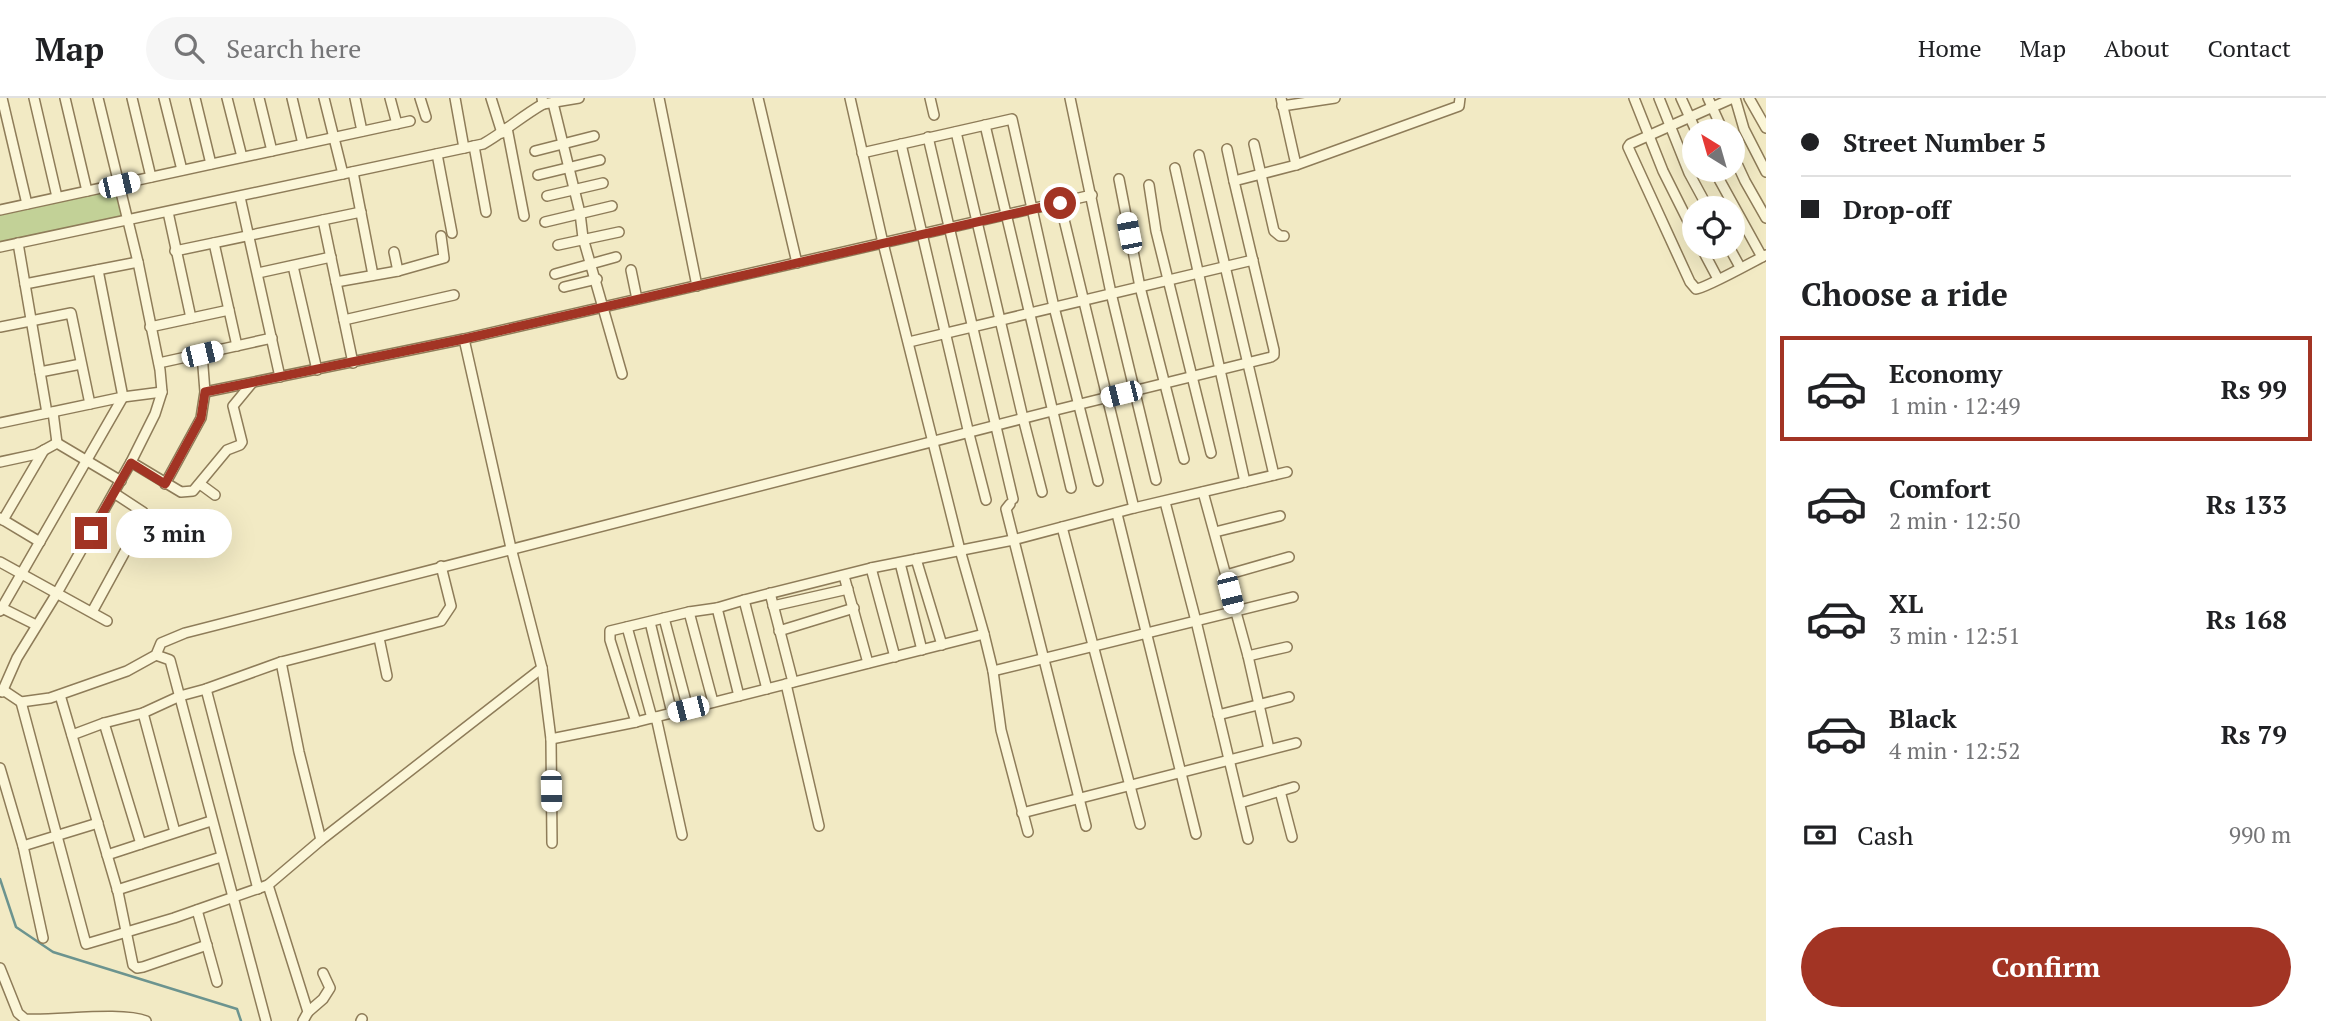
<!DOCTYPE html>
<meta charset="utf-8">
<style>
:root{--surface:#fff;--page:#f6f6f6;--text:#202124;--muted:#757577;--line:#e0e0e0;--accent:#a23424}
body{margin:0;font-family:"PT Serif",serif;background:var(--page);color:var(--text);height:100vh;display:flex;flex-direction:column;font-size:26px;white-space:nowrap}
*{box-sizing:border-box;margin:0}
p{font-size:23px;color:var(--muted)}
.icon{flex:none;width:38px;height:38px;fill:none;stroke:currentColor;stroke-width:2;stroke-linecap:round;stroke-linejoin:round}
.map{position:relative;flex:1;overflow:hidden}
.drawer{display:flex;flex-direction:column;background:var(--surface);width:560px}
.drawer>*{flex:none}
.top-card{display:grid;align-content:center;height:154px;padding:0 35px;background:var(--surface)}
.needle{width:46px;rotate:323deg}
.fabs{position:absolute;left:1682px;top:21px;display:grid;gap:14px}
.fabs a{display:grid;place-items:center;width:63px;height:63px;border-radius:50%;background:var(--surface);box-shadow:0 7px 28px #0002;font-size:35px}
.end{position:absolute;width:32px;height:32px;margin:-16px;border:9px solid #a23424;background:#fff;box-shadow:0 0 0 4px #fff}
.from{border-radius:50%}
.bubble{position:absolute;height:49px;border-radius:24px;background:var(--surface);box-shadow:0 7px 28px #0002;font-size:23px;font-weight:800;line-height:49px;text-align:center}
.car{position:absolute;width:21px;height:42px;margin:-21px -10px;border-radius:9px;box-shadow:0 0 5px 2px #0007;background:linear-gradient(#fff 24%,#345 0 40%,#fff 0 76%,#345 0 86%,#fff 0)}
.top-card b{display:flex;align-items:center;gap:24px;height:66px;font-size:26px}
.top-card b+b{border-top:2px solid var(--line)}
.top-card i{width:18px;height:18px;background:var(--text)}
ul{padding:0;list-style:none}
li{display:flex;align-items:center;gap:21px;height:105px;margin:0 14px 10px;padding:0 21px;border:4px solid transparent;border-radius:0px}
li div{flex:1}
li b{display:block;font-size:26px}
li em{font-style:normal;font-weight:800}
li.selected{border-color:var(--accent)}
li>.icon{width:63px;height:63px;stroke-width:1.5}
h2{padding:0 35px;font-size:32px;line-height:84px}
.pay{display:flex;align-items:center;gap:18px;height:77px;padding:0 35px;font-size:26px}
.pay p{margin-inline-start:auto}
.button{display:flex;gap:14px;margin-top:auto;padding:14px 35px}
.button a{flex:1;height:80px;border-radius:42px;background:var(--accent);color:#fff;font-size:28px;font-weight:800;line-height:80px;text-align:center}
header{display:flex;align-items:center;gap:42px;box-sizing:border-box;height:98px;padding:0 35px;background:var(--surface);border-bottom:2px solid var(--line)}
header strong{font-size:33px}
nav{display:flex;gap:38px;margin-inline-start:auto;font-size:24px}
.search{width:490px;height:63px;background:var(--page);display:flex;align-items:center;gap:18px;box-sizing:border-box;padding:0 24px;border-radius:38px;color:var(--muted);font-size:26px}
main{display:flex;flex:1;min-height:0}
.map>svg:first-child{display:block}
.green{fill:#c2d197}
.lines{fill:none;stroke-linecap:round;stroke-linejoin:round}
.stream{stroke:#6c948f;stroke-width:2.5}
.minor-casing{stroke:#8e7c59;stroke-width:12}
.minor{stroke:#fbf6d8;stroke-width:9}
.route{stroke:#a23424;stroke-width:9}
</style>
<header>
<strong>Map</strong>
<div class="search"><svg class="icon" aria-label="search" viewBox="0 0 24 24"><circle cx="10" cy="10" r="6"/><path d="M15 15l6 6"/></svg>Search here</div>
<nav><a>Home</a><a>Map</a><a>About</a><a>Contact</a></nav>
</header>
<main>
<div class="map">
<svg width="1766" height="923" viewBox="0 0 1766 923">
<rect width="100%" height="100%" fill="#f2eac4"/>
<!-- green -->
<polygon class="green" points="112,90 118,94 125,119 0,145 0,114"/>
<g class="lines">
<!-- stream -->
<polyline class="stream" points="0,781 16,829 53,854 237,911 241,923"/>
<!-- minor casing -->
<g class="minor-casing">
<g id="minor">
<polyline points="2,0 27,106"/>
<polyline points="34,0 57,99"/>
<polyline points="65,0 87,93"/>
<polyline points="132,0 151,79"/>
<polyline points="164,0 182,72"/>
<polyline points="195,0 211,66"/>
<polyline points="227,0 242,59"/>
<polyline points="259,0 272,53"/>
<polyline points="292,0 303,46"/>
<polyline points="324,0 343,76"/>
<polyline points="355,0 362,33"/>
<polyline points="390,0 397,26"/>
<polyline points="420,0 426,19"/>
<polyline points="455,0 464,50"/>
<polyline points="491,0 502,35"/>
<polyline points="542,0 543,6 579,0"/>
<polyline points="659,0 697,188"/>
<polyline points="758,0 797,165"/>
<polyline points="850,0 883,145 960,452 984,536 993,573 1001,632 1028,734"/>
<polyline points="930,0 934,17"/>
<polyline points="1070,0 1111,195 1156,382"/>
<polyline points="1281,0 1296,67"/>
<polyline points="1634,0 1663,73 1694,135"/>
<polyline points="1659,0 1689,75 1708,110"/>
<polyline points="1681,0 1696,33"/>
<polyline points="1708,0 1723,33"/>
<path d="M1733 0 1630 46 1628 49 1690 184 1696 191C1704 191 1754 163 1766 157"/>
<polyline points="1735,0 1744,31 1766,74"/>
<polyline points="1749,0 1766,30"/>
<polyline points="553,5 580,115 583,140 622,276"/>
<polyline points="1282,8 1335,0"/>
<polyline points="985,27 1071,390"/>
<polyline points="507,30 524,118"/>
<polyline points="956,34 1023,320 1042,394"/>
<polyline points="928,39 1013,401"/>
<polyline points="901,46 969,336 986,402"/>
<polyline points="1254,46 1274,133 1280,138 1284,138"/>
<polyline points="474,48 486,114"/>
<polyline points="1227,51 1234,83"/>
<polyline points="535,53 594,38"/>
<polyline points="862,55 1012,21 1054,209 1098,383"/>
<polyline points="1732,55 1745,83 1766,120"/>
<polyline points="437,56 452,135"/>
<polyline points="1199,57 1274,377"/>
<polyline points="1175,70 1245,384"/>
<polyline points="1714,72 1762,159"/>
<polyline points="353,74 373,177"/>
<polyline points="538,77 600,62"/>
<polyline points="1119,81 1140,189 1184,361"/>
<polyline points="1149,87 1156,133 1211,355"/>
<polyline points="547,98 603,85"/>
<polyline points="240,99 280,279"/>
<polyline points="1060,105 1134,410"/>
<polyline points="0,112 410,23"/>
<polyline points="168,114 191,220"/>
<polyline points="323,122 353,265"/>
<polyline points="545,124 612,108"/>
<polyline points="18,145 47,315"/>
<polyline points="214,145 237,248"/>
<polyline points="558,147 619,134"/>
<path d="M0 149 483 46C504 34 522 18 543 6"/>
<polyline points="1701,149 1718,181"/>
<polyline points="1729,149 1740,169"/>
<polyline points="175,153 361,114"/>
<polyline points="394,154 398,173"/>
<polyline points="293,168 317,272"/>
<polyline points="631,172 637,201"/>
<polyline points="258,175 331,159"/>
<polyline points="555,176 616,159"/>
<polyline points="336,184 398,173 444,160 441,138"/>
<polyline points="25,186 138,164"/>
<polyline points="564,189 597,181"/>
<polyline points="344,222 454,197"/>
<polyline points="0,229 71,215 90,306"/>
<polyline points="150,229 229,212"/>
<polyline points="464,241 511,450 542,570 551,641 552,745"/>
<polyline points="909,244 1253,162"/>
<polyline points="159,265 272,240"/>
<polyline points="40,274 81,266"/>
<polyline points="205,294 464,241 1092,97"/>
<polyline points="53,314 57,345"/>
<polyline points="0,325 123,299 162,294"/>
<polyline points="0,364 37,356 57,345 121,383"/>
<polyline points="131,364 181,394 193,393 227,352 240,347 242,344 233,308 252,285"/>
<polyline points="165,386 201,320 205,294 202,256"/>
<polyline points="200,386 215,397"/>
<polyline points="1203,394 1248,558 1269,651"/>
<polyline points="1165,404 1196,523 1248,741"/>
<polyline points="1010,406 1006,411 1086,728"/>
<polyline points="1117,416 1196,736"/>
<polyline points="0,420 40,444"/>
<polyline points="3,422 44,352"/>
<polyline points="1062,429 1140,726"/>
<polyline points="1215,434 1280,418"/>
<polyline points="916,461 942,547"/>
<polyline points="0,464 107,523"/>
<polyline points="900,465 922,552"/>
<polyline points="871,470 895,559"/>
<polyline points="1226,477 1289,459"/>
<polyline points="844,478 868,565"/>
<polyline points="770,495 793,584"/>
<polyline points="744,502 767,591"/>
<polyline points="773,508 848,491"/>
<polyline points="0,509 36,527"/>
<polyline points="717,510 739,598"/>
<polyline points="0,513 123,299 98,172"/>
<polyline points="92,514 145,417 143,414 114,395"/>
<polyline points="689,514 713,604"/>
<polyline points="664,520 688,611"/>
<polyline points="650,524 672,615"/>
<polyline points="627,529 652,620"/>
<polyline points="779,533 854,510"/>
<polyline points="379,540 387,578"/>
<polyline points="156,557 170,562 266,923"/>
<polyline points="1248,558 1287,549"/>
<polyline points="281,564 299,654 321,742"/>
<polyline points="993,573 1293,499"/>
<polyline points="786,586 819,728"/>
<polyline points="206,591 258,791"/>
<polyline points="3,592 21,604 50,600 127,573 156,557 161,545 185,535 1052,313 1271,259 1274,257 1274,252 1234,83 1296,67 1459,8 1460,0"/>
<polyline points="2,594 17,560 57,495 131,364 155,316 162,294 160,272 138,164 98,0"/>
<polyline points="60,597 118,794 133,867 137,870 143,869 207,847"/>
<polyline points="21,604 86,846 174,820 268,787 321,742 542,570"/>
<polyline points="143,615 175,734"/>
<polyline points="1218,617 1289,599"/>
<polyline points="656,619 682,737"/>
<polyline points="636,624 610,542 610,533 689,514 717,510 744,502 871,470 1013,442 1134,410 1287,374"/>
<polyline points="104,625 141,746"/>
<polyline points="72,637 104,625 143,615 180,598 206,591 281,564 441,523 451,508 441,468"/>
<polyline points="551,641 636,624 984,536"/>
<polyline points="0,670 23,748 43,840"/>
<polyline points="1280,693 1292,739"/>
<polyline points="1240,705 1294,689"/>
<polyline points="1022,715 1296,645"/>
<polyline points="23,748 98,725"/>
<polyline points="107,757 211,723"/>
<polyline points="268,787 308,914 303,923"/>
<polyline points="117,792 221,759"/>
<polyline points="197,812 217,884"/>
<path d="M0 870 18 915 25 921C56 923 121 913 146 923"/>
<polyline points="308,914 323,901 330,890 323,875"/>
<polyline points="361,923 362,921"/>
</g>
</g>
<!-- minor -->
<use href="#minor" class="minor"/>
</g>
<g class="lines">
<!-- route -->
<polyline class="route" points="91,435 131,365 165,386 201,320 205,294 464,241 1060,105"/>
</g>
</svg>
<div class="fabs">
<a><svg class="needle" viewBox="-14 -14 28 28"><path d="M0-13l5 13h-10z" fill="#e53935"/><path d="M0 13l5-13h-10z" fill="#757577"/></svg></a>
<a><svg class="icon" aria-label="locate" viewBox="0 0 24 24"><circle cx="12" cy="12" r="6"/><path d="M12 2v4M12 18v4M2 12h4M18 12h4"/></svg></a>
</div>
<i class="end from" style="left:1060px;top:105px"></i>
<i class="end" style="left:91px;top:435px"></i>
<div class="bubble" style="left:116px;top:411px;width:116px">3 min</div>
<i class="car" style="left:119px;top:87px;rotate:77deg"></i>
<i class="car" style="left:1129px;top:135px;rotate:349deg"></i>
<i class="car" style="left:202px;top:256px;rotate:77deg"></i>
<i class="car" style="left:1121px;top:296px;rotate:256deg"></i>
<i class="car" style="left:1230px;top:495px;rotate:166deg"></i>
<i class="car" style="left:688px;top:611px;rotate:256deg"></i>
<i class="car" style="left:551px;top:693px;rotate:179deg"></i>
</div>
<section class="drawer">
<div class="top-card">
<b><i class="from"></i>Street Number 5</b>
<b><i></i>Drop-off</b>
</div>
<h2>Choose a ride</h2>
<ul>
<li class="selected"><svg class="icon" aria-label="car" viewBox="0 0 24 24"><path d="M5 17H2v-5l4-1 3-4h7l3 4 3 1v5h-3M9 17h6M6 11h13"/><circle cx="7" cy="17" r="2"/><circle cx="17" cy="17" r="2"/></svg><div><b>Economy</b><p>1 min · 12:49</p></div><em>Rs 99</em></li>
<li><svg class="icon" aria-label="car" viewBox="0 0 24 24"><path d="M5 17H2v-5l4-1 3-4h7l3 4 3 1v5h-3M9 17h6M6 11h13"/><circle cx="7" cy="17" r="2"/><circle cx="17" cy="17" r="2"/></svg><div><b>Comfort</b><p>2 min · 12:50</p></div><em>Rs 133</em></li>
<li><svg class="icon" aria-label="car" viewBox="0 0 24 24"><path d="M5 17H2v-5l4-1 3-4h7l3 4 3 1v5h-3M9 17h6M6 11h13"/><circle cx="7" cy="17" r="2"/><circle cx="17" cy="17" r="2"/></svg><div><b>XL</b><p>3 min · 12:51</p></div><em>Rs 168</em></li>
<li><svg class="icon" aria-label="car" viewBox="0 0 24 24"><path d="M5 17H2v-5l4-1 3-4h7l3 4 3 1v5h-3M9 17h6M6 11h13"/><circle cx="7" cy="17" r="2"/><circle cx="17" cy="17" r="2"/></svg><div><b>Black</b><p>4 min · 12:52</p></div><em>Rs 79</em></li>
</ul>
<div class="pay"><svg class="icon" aria-label="cash" viewBox="0 0 24 24"><path d="M3 7h18v10H3z"/><circle cx="12" cy="12" r="2"/></svg>Cash<p>990 m</p></div>
<div class="button"><a>Confirm</a></div>
</section>
</main>
